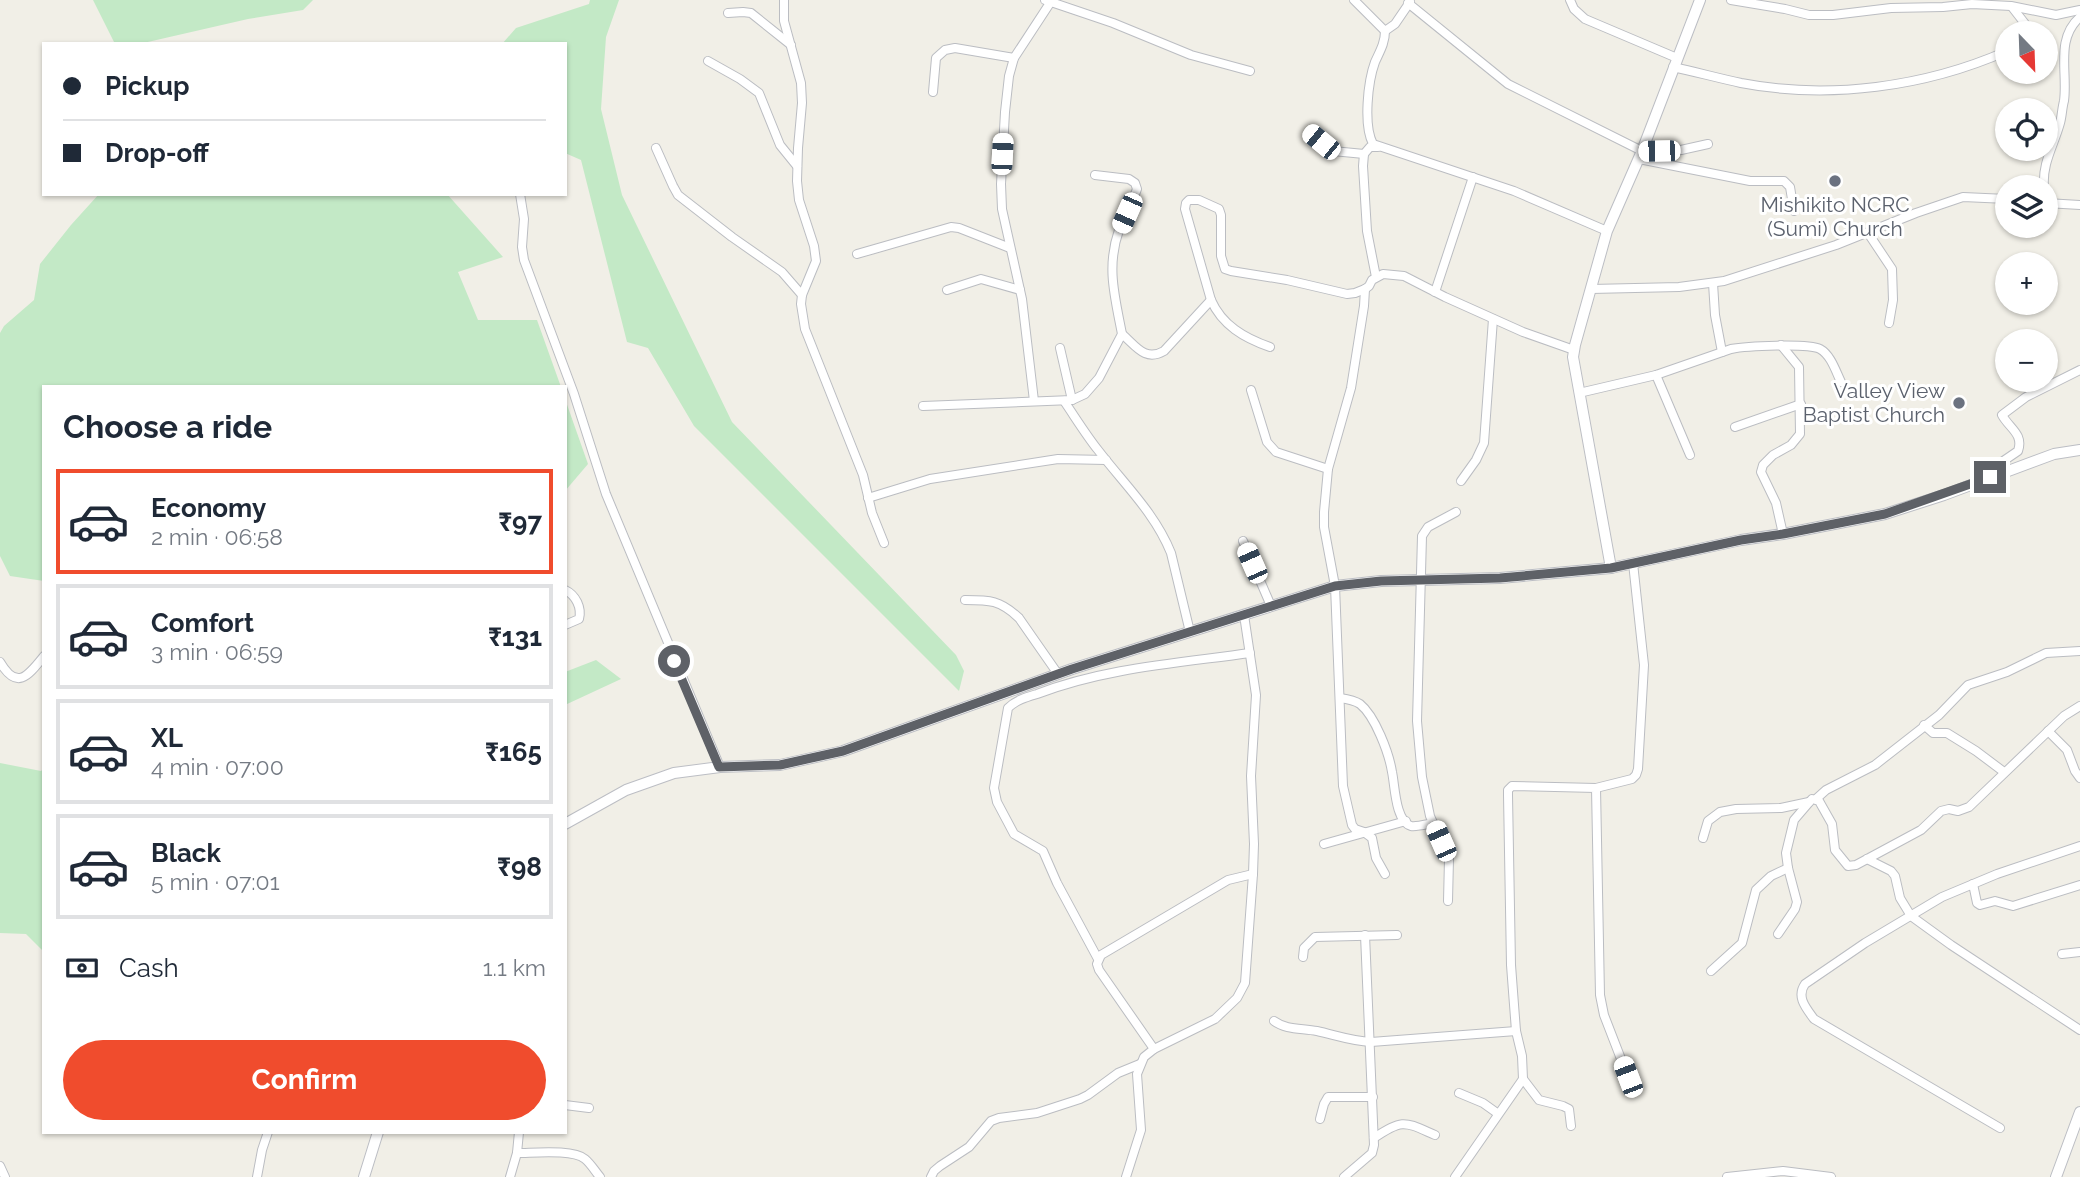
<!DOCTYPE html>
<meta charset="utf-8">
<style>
:root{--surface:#fff;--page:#f2f2f3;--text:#1f2937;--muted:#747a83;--line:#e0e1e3;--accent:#f04c2d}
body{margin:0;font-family:Raleway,sans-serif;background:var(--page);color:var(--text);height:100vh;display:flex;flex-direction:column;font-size:26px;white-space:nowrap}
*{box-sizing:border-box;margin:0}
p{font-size:23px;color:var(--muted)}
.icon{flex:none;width:38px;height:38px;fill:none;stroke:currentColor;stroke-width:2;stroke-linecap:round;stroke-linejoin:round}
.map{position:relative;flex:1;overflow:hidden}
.drawer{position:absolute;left:42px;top:385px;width:525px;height:749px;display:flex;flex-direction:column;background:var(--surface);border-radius:0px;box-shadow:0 2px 5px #0004}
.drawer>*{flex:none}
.guide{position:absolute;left:42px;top:42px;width:525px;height:154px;border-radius:0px;box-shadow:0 2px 5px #0004;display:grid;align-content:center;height:154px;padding:0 21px;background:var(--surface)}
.needle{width:46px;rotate:157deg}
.buttons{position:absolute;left:1995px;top:21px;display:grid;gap:14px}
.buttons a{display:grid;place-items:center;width:63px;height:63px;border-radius:50%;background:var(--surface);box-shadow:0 2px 5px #0004;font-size:35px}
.end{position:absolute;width:32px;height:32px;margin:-16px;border:9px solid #5e6167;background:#fff;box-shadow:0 0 0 4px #fff}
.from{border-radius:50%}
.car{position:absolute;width:21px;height:42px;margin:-21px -10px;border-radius:9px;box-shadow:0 0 5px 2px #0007;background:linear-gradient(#fff 24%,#345 0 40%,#fff 0 76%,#345 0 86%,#fff 0)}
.guide b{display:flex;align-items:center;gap:24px;height:66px;font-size:26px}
.guide b+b{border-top:2px solid var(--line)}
.guide i{width:18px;height:18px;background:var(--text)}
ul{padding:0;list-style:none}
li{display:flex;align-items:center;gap:21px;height:105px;margin:0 14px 10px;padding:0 7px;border:4px solid var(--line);border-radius:0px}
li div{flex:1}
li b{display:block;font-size:26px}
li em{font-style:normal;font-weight:700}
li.on{border-color:var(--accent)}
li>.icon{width:63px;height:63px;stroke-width:1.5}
h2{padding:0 21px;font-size:32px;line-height:84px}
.pay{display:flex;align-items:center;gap:18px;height:77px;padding:0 21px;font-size:26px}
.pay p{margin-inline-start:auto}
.action{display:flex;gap:14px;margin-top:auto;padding:14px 21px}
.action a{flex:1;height:80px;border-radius:42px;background:var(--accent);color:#fff;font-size:28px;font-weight:700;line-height:80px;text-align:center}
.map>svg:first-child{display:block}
.green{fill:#c3e9c6}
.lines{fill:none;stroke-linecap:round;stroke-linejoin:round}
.street-casing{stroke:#bbbdc2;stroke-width:10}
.secondary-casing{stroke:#bcbec4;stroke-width:12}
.street{stroke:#fff;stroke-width:8}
.secondary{stroke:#fff;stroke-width:10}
.route{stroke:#5e6167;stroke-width:9}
.worship-dot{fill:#6b7280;stroke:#fff;stroke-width:2.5}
.labels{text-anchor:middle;stroke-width:6;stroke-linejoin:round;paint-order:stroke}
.worship-label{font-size:21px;fill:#5b616d;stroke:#fff}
</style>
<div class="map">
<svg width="2080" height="1177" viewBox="0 0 2080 1177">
<rect width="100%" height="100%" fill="#f1efe7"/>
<!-- green -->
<g class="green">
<polygon points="93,0 313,0 303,10 248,19 139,44 115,44"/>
<polygon points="590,0 619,0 606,37 601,109 622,195 732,422 956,655 964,671 959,691 694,426 648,348 627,342 581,160 565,153 565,44 502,44 516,28 589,4"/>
<polygon points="99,194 447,194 503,257 458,272 478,320 537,320 561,387 44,387 44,581 10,576 0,556 0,333 4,326 34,300 40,264 71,225"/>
<polygon points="565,399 588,464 565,491"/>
<polygon points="596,660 621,679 565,705 565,672"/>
<polygon points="0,763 41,771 44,768 44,952 26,934 0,933"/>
</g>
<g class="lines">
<!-- street casing -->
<g class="street-casing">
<g id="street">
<polyline points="784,0 784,21 801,83 802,103 798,148 797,181 799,200 814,246 816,261 802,295 801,304 805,329 863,475 872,513 884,543"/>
<polyline points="1045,0 1113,23 1191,55 1250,71"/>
<polyline points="1354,0 1385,31 1395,24 1410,2"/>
<polyline points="1570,0 1574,9 1585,19 1677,58"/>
<polyline points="1731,0 1785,9 1809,15 1833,15 1891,8 1943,7 1972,4 2011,6 2056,15 2080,10"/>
<polyline points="1408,3 1508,84 1642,151 1681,150 1708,144"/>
<polyline points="2012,7 2026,25 2027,33"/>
<polyline points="728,13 743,12 751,13 791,45"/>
<path d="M1385 31C1385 43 1380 51 1375 62 1368 81 1363 125 1373 144L1514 191 1607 231"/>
<polyline points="708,61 740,79 759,93 780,145 797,166"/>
<path d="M1673 67C1696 72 1718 78 1741 83 1829 100 1925 87 2007 51"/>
<polyline points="933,92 936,58 945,50 955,48 1014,58"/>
<polyline points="1310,132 1333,151 1364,154"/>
<polyline points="656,148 673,186 678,195 732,237 782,272 802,295"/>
<polyline points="1639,159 1750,181 1784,181 1790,187 1794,211"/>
<path d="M2044 187C2042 163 2054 145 2060 123 2062 116 2062 108 2064 101 2068 72 2055 39 2080 17"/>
<polyline points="520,194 524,219 522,247 524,260 574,394 606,494 720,767"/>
<polyline points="2046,203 2080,205"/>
<polyline points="1868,233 1892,269 1893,300 1889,323"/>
<polyline points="857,254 951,227 959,228 1010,248"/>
<polyline points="1376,277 1367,231 1363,166 1364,154 1370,147 1378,147"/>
<polyline points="1713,283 1715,315 1722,352"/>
<polyline points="1365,289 1364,306 1351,388 1328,469 1324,512 1324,527 1335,586 1343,786 1352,825 1355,829 1364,832 1372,838 1376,858 1385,874"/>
<polyline points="1591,289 1679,287 1724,281 1836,245 1916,213 1963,197 2007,199"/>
<polyline points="947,290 981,279 1020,290"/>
<polyline points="1435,292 1473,177"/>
<path d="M1122 334C1136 346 1145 362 1164 351L1211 300"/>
<polyline points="1781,345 1799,367 1800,434 1791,445 1773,455 1763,465 1761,472 1776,503 1783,534"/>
<path d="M1270 347C1244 338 1222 325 1211 300L1185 209 1186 203 1189 200H1199L1219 209 1221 215V256L1225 269 1231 271 1287 280 1347 294 1355 293 1365 289 1369 286 1372 280 1383 274 1404 276 1445 297 1523 332 1574 350"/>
<polyline points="1060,348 1072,400"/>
<polyline points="1656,375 1690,455"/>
<polyline points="1251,390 1267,442 1276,452 1328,469"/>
<path d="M1579 393 1656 375 1731 349C1746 346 1808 343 1820 349 1831 355 1836 372 1841 382"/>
<polyline points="1034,401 1022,299 1002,209 1001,184 1005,112 1009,76 1014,58 1050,3"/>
<path d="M1064 401C1075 417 1086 435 1098 450 1124 484 1155 513 1171 553L1190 632"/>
<path d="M923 406 1072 400 1085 394 1099 378 1122 334C1115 297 1106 267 1119 230 1124 216 1132 203 1137 189L1135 183 1129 179 1095 175"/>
<polyline points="1735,427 1801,404"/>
<path d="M1977 479 2018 451C2024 434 2009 428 2002 415L2026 397 2080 370"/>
<polyline points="1461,481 1476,460 1484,443 1493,319"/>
<polyline points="868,498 930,479 1058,459 1106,460"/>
<polyline points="1243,541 1271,606"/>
<path d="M565 590C576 595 582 608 579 619L565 625"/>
<path d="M965 600C990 600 1000 600 1019 618L1058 674"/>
<path d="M0 662C17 691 28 676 44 656"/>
<path d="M1340 698C1347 699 1354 700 1360 704 1375 716 1389 753 1392 772 1395 785 1395 821 1411 826 1417 827 1427 824 1433 823"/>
<polyline points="1924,725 1933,733 1947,733 1976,751 2004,772"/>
<polyline points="2048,731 2067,750 2075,771 2080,778"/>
<polyline points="1596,788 1632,779 1636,775 1638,769 1644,665 1633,563"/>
<polyline points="1816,799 1826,790 1875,765 1939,715 1968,685 2007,672 2046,653 2080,651"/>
<polyline points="1703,838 1708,821 1720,812 1736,809 1781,808 1809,802"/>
<polyline points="1324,844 1406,821"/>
<polyline points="1867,859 1891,871 1895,876 1900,898 1911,916 1951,945 2080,1030"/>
<polyline points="1973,884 1977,903 1980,905 1995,901 2013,906 2080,885"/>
<polyline points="1448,901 1449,859 1430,816 1422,777 1417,721 1422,536 1428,527 1456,512"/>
<polyline points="1778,934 1795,909 1797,902 1788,868 1786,853 1794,820 1812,799 1819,801 1832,824 1835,850 1848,866 1856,865 1921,830 1941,811 1949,809 1958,811 1969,807 2064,716 2080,706"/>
<polyline points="2062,954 2080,952"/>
<polyline points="1303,957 1304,948 1315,937 1397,935"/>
<path d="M1098 959 1057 883 1043 851 1014 834 997 802 994 788 1008 708C1016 700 1027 697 1037 694 1104 668 1179 663 1250 653"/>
<polyline points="1711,971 1742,943 1756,890 1771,876 1788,868"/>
<path d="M1274 1021C1286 1030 1302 1028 1317 1031 1335 1035 1352 1041 1371 1042L1516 1031"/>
<polyline points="1154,1049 1099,970 1097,964 1101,955 1228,880 1253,874"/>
<polyline points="1459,1093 1483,1103 1497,1113"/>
<polyline points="565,1105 589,1108"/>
<polyline points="1320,1119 1324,1104 1328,1097 1373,1097"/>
<polyline points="1571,1126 1569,1109 1563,1106 1539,1100 1523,1079 1522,1056 1516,1031 1511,965 1508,795 1508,790 1512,786 1596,788 1600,995 1604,1015 1628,1077"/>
<path d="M2000 1128 1814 1019C1806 1008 1796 997 1805 984L1865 943 1942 897 1997 874 2080 846"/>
<path d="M1374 1138C1403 1118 1405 1122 1435 1135"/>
<path d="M517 1153C534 1153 573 1149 585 1159 591 1164 595 1171 600 1177"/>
<polyline points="0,1166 5,1177"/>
<polyline points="257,1177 262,1150 268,1132"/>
<polyline points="510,1177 517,1153 519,1132"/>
<polyline points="931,1177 934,1171 940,1166 969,1147 991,1121 999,1118 1037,1113 1080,1099 1088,1095 1118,1073 1140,1064"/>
<polyline points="1126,1177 1141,1130 1137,1074 1144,1057 1154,1049 1215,1019 1237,998 1245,983 1253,874 1254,844 1251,776 1256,695 1244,615"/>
<polyline points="1344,1177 1372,1153 1374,1145 1365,935"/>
<polyline points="1455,1177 1523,1079"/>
<polyline points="1727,1177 1783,1171 1831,1177"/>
</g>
</g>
<!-- secondary casing -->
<g class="secondary-casing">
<g id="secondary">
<polyline points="1611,568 1573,357 1575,345 1607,231 1642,151 1700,0"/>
<polyline points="565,824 626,790 674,773 720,767 780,765 843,751 1072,669 1335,586 1381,581 1500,578 1611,568 1741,540 1783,534 1885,514 1944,495 2054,454 2080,450"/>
<polyline points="364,1177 378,1132"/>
<polyline points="2056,1177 2080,1112"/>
</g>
</g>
<!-- street -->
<use href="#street" class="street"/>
<!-- secondary -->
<use href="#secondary" class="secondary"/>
</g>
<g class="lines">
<!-- route -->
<polyline class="route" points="674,661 719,767 780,765 843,751 1072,669 1335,586 1381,581 1500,578 1611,568 1741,540 1783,534 1885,514 1990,477"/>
</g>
<!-- markers -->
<g class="worship-dot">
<circle cx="1835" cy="181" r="7"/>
<circle cx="1959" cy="403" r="7"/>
</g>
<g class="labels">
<!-- worship labels -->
<g class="worship-label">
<text x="1835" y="212">Mishikito NCRC<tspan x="1835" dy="24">(Sumi) Church</tspan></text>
<text x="1945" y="398" text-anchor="end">Valley View<tspan x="1945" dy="24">Baptist Church</tspan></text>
</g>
</g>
</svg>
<div class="buttons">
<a><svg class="needle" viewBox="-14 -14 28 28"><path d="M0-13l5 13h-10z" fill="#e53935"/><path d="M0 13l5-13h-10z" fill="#747a83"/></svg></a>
<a><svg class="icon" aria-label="locate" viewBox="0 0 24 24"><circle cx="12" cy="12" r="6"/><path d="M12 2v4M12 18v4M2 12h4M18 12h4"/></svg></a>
<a><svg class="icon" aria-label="layers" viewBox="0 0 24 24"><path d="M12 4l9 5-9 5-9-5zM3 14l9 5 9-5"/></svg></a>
<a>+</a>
<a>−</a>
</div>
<i class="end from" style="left:674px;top:661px"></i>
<i class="end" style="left:1990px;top:477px"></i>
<i class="car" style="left:1321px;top:142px;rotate:309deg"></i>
<i class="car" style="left:1659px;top:151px;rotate:269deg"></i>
<i class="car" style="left:1002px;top:154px;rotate:3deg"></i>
<i class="car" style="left:1127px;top:213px;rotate:204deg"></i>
<i class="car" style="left:1252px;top:563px;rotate:336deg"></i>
<i class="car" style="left:1441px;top:841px;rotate:336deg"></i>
<i class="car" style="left:1628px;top:1077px;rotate:339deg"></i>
<div class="guide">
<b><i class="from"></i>Pickup</b>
<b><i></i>Drop-off</b>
</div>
<section class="drawer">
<h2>Choose a ride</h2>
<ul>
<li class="on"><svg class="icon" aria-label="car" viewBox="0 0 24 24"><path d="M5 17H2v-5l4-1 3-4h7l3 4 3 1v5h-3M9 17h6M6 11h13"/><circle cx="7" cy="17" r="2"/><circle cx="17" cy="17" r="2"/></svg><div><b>Economy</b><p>2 min · 06:58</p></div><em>₹97</em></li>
<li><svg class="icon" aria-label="car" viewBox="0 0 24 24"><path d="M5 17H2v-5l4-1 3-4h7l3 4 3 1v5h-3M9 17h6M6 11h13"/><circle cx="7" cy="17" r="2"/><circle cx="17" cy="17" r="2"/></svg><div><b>Comfort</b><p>3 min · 06:59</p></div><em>₹131</em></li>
<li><svg class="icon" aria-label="car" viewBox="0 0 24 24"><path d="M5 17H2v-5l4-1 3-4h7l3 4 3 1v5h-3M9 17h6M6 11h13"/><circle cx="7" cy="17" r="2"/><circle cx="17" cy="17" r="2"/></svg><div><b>XL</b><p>4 min · 07:00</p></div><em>₹165</em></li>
<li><svg class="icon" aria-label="car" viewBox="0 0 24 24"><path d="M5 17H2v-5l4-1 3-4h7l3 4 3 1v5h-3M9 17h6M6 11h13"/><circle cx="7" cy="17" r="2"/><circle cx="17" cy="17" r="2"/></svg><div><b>Black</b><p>5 min · 07:01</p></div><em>₹98</em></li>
</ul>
<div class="pay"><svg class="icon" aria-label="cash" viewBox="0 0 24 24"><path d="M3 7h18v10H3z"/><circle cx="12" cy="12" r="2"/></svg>Cash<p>1.1 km</p></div>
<div class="action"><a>Confirm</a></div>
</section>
</div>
